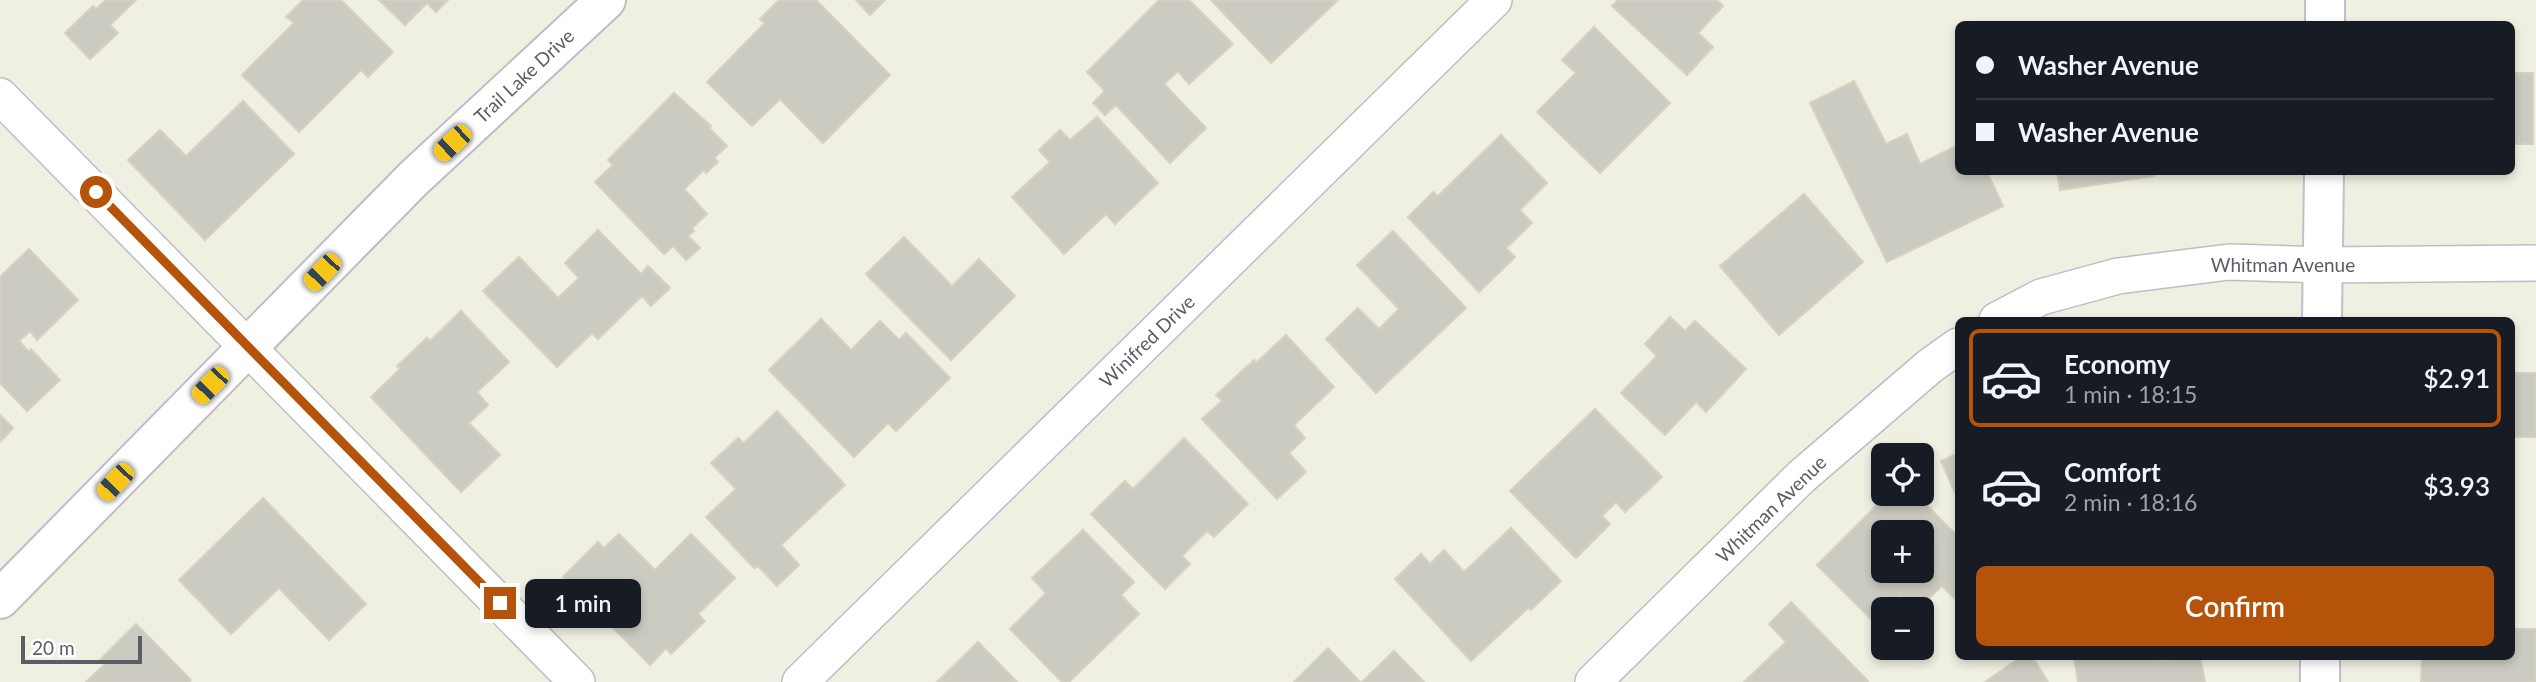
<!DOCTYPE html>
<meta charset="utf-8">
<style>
:root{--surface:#171b24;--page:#20242c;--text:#f1f3f6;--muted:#9ea1a6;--line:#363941;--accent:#b45309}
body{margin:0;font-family:Lato,sans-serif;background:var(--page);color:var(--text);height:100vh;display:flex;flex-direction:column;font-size:26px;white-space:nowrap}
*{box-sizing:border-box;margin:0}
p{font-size:23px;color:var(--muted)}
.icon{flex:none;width:38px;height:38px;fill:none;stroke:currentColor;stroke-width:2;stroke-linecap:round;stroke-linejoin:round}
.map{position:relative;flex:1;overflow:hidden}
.side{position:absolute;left:1955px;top:317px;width:560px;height:343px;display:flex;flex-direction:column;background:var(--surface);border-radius:10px;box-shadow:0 4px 10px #0003}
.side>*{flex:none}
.hud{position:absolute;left:1955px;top:21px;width:560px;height:154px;border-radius:10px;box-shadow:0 4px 10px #0003;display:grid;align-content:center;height:154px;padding:0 21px;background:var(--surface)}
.tools{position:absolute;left:1871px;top:443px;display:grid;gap:14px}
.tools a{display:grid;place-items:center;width:63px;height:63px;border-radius:10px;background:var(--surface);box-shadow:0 4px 10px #0003;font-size:35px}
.scale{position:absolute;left:21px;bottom:18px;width:121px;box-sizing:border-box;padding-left:7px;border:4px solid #5a5d65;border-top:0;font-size:19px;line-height:24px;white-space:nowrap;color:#5a5d65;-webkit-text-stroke:5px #fff;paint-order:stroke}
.end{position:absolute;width:32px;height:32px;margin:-16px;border:9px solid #b45309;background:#fff;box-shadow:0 0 0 4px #fff}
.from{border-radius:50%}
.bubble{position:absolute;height:49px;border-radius:10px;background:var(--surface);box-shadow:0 4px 10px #0003;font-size:23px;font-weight:600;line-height:49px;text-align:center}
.car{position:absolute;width:21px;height:42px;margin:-21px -10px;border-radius:9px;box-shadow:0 0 5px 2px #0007;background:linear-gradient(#f5c518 24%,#345 0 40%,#f5c518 0 76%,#345 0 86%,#f5c518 0)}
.hud b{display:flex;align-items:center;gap:24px;height:66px;font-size:26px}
.hud b+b{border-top:2px solid var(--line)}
.hud i{width:18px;height:18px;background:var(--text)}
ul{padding:12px 0 0;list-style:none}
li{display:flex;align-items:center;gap:21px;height:98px;margin:0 14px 10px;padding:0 7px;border:4px solid transparent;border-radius:10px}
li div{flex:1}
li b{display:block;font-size:26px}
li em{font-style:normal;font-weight:600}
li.current{border-color:var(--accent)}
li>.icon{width:63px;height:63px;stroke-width:1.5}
.action{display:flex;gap:14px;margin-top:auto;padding:14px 21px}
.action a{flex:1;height:80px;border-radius:10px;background:var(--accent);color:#fff;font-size:28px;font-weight:600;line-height:80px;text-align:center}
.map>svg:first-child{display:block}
.building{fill:#cccbc1;stroke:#d4d2bf;stroke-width:2;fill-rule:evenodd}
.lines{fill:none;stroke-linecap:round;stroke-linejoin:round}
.minor-casing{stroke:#bcbec5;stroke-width:38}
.tertiary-casing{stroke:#bcbec5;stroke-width:42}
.secondary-casing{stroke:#bfc0c9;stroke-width:42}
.minor{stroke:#fff;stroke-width:35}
.tertiary{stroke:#fff;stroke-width:38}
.secondary{stroke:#fff;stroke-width:38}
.route{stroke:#b45309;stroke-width:9}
.labels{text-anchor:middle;stroke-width:7;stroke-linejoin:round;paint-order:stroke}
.street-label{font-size:19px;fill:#5a5d65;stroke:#fff}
</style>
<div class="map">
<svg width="2536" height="682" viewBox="0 0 2536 682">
<rect width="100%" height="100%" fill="#efefe2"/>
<!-- building -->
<g class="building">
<polygon points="106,0 136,0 110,25 118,33 90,59 65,33 93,6 96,9"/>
<polygon points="303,0 341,0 393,52 368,77 361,70 299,132 242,75 294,23 286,17"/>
<polygon points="379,0 448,0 436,12 427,3 405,25"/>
<polygon points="779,0 816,0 890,75 823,143 780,99 752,126 707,82 765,23 760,19"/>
<polygon points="856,0 885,0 870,15"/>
<polygon points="1159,0 1189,0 1233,44 1189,84 1178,71 1164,84 1206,128 1170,163 1116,105 1105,115 1093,103 1105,91 1087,72"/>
<polygon points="1211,0 1338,0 1271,63"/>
<polygon points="1618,0 1717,0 1723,6 1698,33 1713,47 1687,75 1612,6"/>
<polygon points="1594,27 1670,103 1600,173 1537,112 1576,73 1562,60"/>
<rect x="2511" y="73" width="22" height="71"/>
<polygon points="1854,81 1886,144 1907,134 1920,164 1958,145 1958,172 1987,172 2003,206 1887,262 1810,103"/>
<polygon points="674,93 711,126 709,128 727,146 714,158 718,162 706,173 704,170 684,189 707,214 692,228 694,231 688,236 700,248 686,260 673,246 664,254 595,182 613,165 608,160"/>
<polygon points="243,101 294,154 205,240 128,160 160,130 186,156"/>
<polygon points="1097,117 1158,183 1115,224 1106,214 1064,254 1012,197 1050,162 1039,150 1060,130 1070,140"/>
<polygon points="1501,135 1547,183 1520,210 1532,223 1506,248 1515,257 1479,292 1408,217 1433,192 1438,196"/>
<polygon points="2057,172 2153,172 2154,176 2060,190"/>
<polygon points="1804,194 1863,262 1779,335 1720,266"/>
<polygon points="598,230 641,274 648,266 670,288 651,306 642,296 598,339 592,333 557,367 483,291 519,257 558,298 579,278 565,263"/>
<polygon points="1393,231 1466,308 1376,393 1326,339 1358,308 1379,329 1399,309 1357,265"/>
<polygon points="904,237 952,286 979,259 1015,296 951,360 866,274"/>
<polygon points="29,249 78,300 37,340 30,331 19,341 29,352 31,349 60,380 27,411 0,383 0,277"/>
<polygon points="461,311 509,362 477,392 488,405 469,423 500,455 461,492 371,397 400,369 397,366 427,338 430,341"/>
<polygon points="1670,317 1685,331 1695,321 1746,369 1706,412 1696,402 1665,435 1621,393 1657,356 1645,344"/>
<polygon points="821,319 851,350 880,321 899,340 906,333 950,378 896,431 888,423 854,457 769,370"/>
<polygon points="1286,335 1334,387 1294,425 1305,438 1289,453 1306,472 1277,499 1202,419 1222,401 1216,395 1254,360 1256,363"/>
<rect x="2511" y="373" width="25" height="64"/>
<polygon points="1595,409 1662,477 1625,512 1616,502 1602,516 1610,524 1576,558 1510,491"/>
<polygon points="777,411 845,485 781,545 799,565 777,586 758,566 754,568 706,517 736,489 711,463 738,438 744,443"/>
<polygon points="0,415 13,428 0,442"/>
<polygon points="1184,438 1248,504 1214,537 1207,531 1182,556 1190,564 1165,589 1091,514 1125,481 1133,489"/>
<polygon points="1958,453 1958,499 1941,461"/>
<path d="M1888 494H1916L1958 537V595L1955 599 1942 586 1918 609H1912L1900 596 1887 609H1883V613L1874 622 1817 565ZM1883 532H1922V570H1883Z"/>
<polygon points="263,498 366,604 329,640 279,588 231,634 179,580"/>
<polygon points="1511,528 1561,581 1531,610 1528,608 1471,661 1395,579 1421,554 1430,564 1444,550 1464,572"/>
<polygon points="1083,530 1134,582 1121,595 1139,614 1069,682 1062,682 1010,629 1046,593 1032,578"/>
<polygon points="619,534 655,570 691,534 735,578 698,614 705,621 671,654 666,648 650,665 563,577 598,542 604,548"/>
<polygon points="1791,602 1868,681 1867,682 1744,682 1786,642 1769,624"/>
<polygon points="136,624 191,680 188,682 86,682 105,664 100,660"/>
<polygon points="2511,629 2536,629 2536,682 2421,682 2422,656 2511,656"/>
<polygon points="978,642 1017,682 937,682"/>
<polygon points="1328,648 1360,682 1294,682"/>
<polygon points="1394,651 1424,682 1362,682"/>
<polygon points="2022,656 2032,656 2048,682 1985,682"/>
<polygon points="2074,656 2158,656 2158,661 2200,656 2205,682 2078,682"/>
</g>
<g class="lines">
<!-- minor casing -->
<g class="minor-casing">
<g id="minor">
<polyline points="0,96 577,682"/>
<polyline points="1997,320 2041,297 2118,276 2229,262 2323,265 2536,263"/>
<polyline points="800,682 1494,0"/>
<polyline points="1593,682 1801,477 1930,366 1958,346"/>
</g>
</g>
<!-- tertiary casing -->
<g class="tertiary-casing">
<polyline id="tertiary" points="0,599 413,179 606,0"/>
</g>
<!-- secondary casing -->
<g class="secondary-casing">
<g id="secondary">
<polyline points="2325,24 2325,0"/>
<polyline points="2322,320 2324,172"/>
<polyline points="2320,656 2320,682"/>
</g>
</g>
<!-- minor -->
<use href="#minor" class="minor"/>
<!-- tertiary -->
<use href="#tertiary" class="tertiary"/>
<!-- secondary -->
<use href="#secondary" class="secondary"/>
</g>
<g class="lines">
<!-- route -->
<polyline class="route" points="96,192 500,603"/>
</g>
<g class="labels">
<!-- street labels -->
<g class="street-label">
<text transform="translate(524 76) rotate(-43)" y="7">Trail Lake Drive</text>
<text x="2283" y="272">Whitman Avenue</text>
<text transform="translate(1147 341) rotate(-44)" y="7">Winifred Drive</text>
<text transform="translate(1771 509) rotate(-44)" y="7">Whitman Avenue</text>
</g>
</g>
</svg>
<div class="tools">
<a><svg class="icon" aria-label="locate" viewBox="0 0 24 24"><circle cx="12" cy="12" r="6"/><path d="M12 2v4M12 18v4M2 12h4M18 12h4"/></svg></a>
<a>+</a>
<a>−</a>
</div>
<div class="scale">20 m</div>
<i class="end from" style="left:96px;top:192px"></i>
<i class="end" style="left:500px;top:603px"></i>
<div class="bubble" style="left:525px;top:579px;width:116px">1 min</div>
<i class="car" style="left:452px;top:143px;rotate:227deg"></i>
<i class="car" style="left:322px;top:272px;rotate:224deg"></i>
<i class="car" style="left:210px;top:385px;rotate:224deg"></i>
<i class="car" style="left:115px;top:482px;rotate:224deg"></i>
<div class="hud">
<b><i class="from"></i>Washer Avenue</b>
<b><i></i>Washer Avenue</b>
</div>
<section class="side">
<ul>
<li class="current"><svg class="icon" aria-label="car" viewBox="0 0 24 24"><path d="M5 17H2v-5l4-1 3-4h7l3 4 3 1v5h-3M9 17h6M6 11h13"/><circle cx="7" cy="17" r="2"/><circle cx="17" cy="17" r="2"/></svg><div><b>Economy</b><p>1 min · 18:15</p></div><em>$2.91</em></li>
<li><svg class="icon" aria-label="car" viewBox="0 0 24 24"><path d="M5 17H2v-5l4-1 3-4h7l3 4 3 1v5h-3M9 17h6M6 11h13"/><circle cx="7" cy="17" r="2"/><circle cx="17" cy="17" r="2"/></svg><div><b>Comfort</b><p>2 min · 18:16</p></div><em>$3.93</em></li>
</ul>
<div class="action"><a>Confirm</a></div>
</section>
</div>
